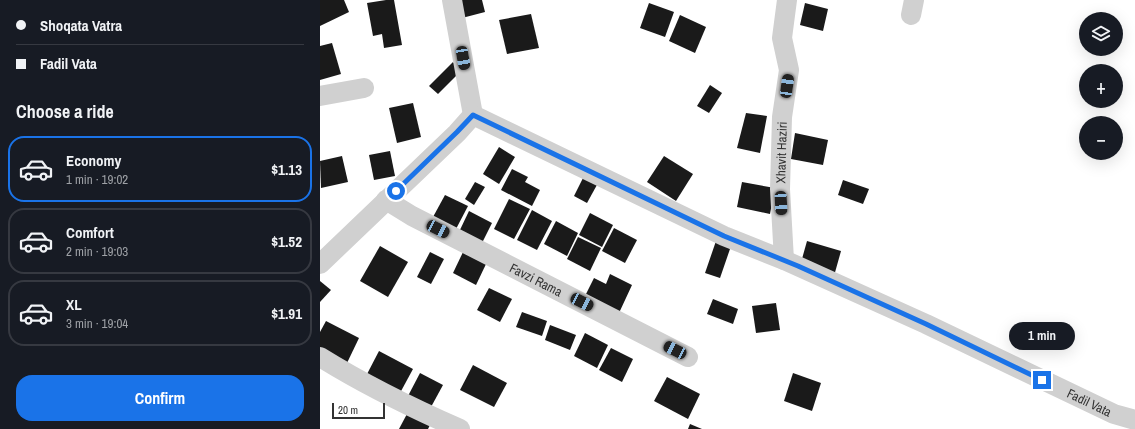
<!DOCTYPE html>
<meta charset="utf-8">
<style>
:root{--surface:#171b24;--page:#20242c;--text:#f1f3f6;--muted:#9ea1a6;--line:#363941;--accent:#1a73e8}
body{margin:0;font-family:"Archivo Narrow",sans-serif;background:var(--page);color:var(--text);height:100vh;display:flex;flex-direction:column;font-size:15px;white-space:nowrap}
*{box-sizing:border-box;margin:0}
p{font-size:13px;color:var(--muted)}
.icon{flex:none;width:22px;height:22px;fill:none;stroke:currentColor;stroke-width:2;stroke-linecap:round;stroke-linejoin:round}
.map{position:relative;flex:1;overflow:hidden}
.panel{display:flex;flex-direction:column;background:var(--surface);width:320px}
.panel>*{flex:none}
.banner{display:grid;align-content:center;height:88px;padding:0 16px;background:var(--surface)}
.fabs{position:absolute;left:759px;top:12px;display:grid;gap:8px}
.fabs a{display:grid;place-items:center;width:44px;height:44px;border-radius:50%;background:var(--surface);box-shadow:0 4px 16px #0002;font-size:20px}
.scale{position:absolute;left:12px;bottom:10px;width:53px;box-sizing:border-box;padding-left:4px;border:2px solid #333;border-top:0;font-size:11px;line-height:14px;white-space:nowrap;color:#333;-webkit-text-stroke:3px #fff;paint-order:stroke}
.end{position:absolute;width:18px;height:18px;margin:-9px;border:5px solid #1a73e8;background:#fff;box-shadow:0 0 0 2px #fff}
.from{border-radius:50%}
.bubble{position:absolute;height:28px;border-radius:14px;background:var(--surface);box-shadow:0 4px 16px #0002;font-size:13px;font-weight:700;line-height:28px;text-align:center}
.car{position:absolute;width:12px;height:24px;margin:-12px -6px;border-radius:5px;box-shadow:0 0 3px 1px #0007;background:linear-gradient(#222 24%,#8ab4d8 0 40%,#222 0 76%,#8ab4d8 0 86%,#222 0)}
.banner b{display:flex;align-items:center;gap:14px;height:38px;font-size:15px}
.banner b+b{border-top:1px solid var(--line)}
.banner i{width:10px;height:10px;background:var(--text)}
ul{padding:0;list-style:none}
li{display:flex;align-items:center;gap:12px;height:66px;margin:0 8px 6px;padding:0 8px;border:2px solid var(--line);border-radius:16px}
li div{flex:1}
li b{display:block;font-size:15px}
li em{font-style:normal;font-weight:700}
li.selected{border-color:var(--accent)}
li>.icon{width:36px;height:36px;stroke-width:1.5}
h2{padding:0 16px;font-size:18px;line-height:48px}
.cta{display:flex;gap:8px;margin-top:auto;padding:8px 16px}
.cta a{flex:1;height:46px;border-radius:16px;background:var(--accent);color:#fff;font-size:16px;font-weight:700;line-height:46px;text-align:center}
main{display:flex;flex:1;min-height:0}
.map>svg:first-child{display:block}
.building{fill:#1a1a1a}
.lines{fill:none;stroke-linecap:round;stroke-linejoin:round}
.minor{stroke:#d0d0d0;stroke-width:20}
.route{stroke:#1a73e8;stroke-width:5}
.labels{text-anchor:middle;stroke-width:4;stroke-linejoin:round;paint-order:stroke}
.street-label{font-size:13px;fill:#333;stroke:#fff}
</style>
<main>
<section class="panel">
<div class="banner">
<b><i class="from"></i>Shoqata Vatra</b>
<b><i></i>Fadil Vata</b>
</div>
<h2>Choose a ride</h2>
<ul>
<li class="selected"><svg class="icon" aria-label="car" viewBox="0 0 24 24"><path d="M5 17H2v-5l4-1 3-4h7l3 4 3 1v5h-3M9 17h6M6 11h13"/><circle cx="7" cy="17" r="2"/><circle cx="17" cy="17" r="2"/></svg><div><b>Economy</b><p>1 min · 19:02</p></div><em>$1.13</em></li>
<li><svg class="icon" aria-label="car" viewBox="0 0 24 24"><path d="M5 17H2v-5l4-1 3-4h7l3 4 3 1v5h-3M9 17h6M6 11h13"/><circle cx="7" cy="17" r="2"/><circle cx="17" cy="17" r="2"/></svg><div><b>Comfort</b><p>2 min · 19:03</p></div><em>$1.52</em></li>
<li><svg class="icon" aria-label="car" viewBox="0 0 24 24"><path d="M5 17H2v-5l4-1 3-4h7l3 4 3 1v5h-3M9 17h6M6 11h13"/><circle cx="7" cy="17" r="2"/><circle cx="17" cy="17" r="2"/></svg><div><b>XL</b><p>3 min · 19:04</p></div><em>$1.91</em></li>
</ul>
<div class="cta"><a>Confirm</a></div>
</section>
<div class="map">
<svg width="815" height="429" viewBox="0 0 815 429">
<rect width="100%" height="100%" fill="#fff"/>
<!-- building -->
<g class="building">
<polygon points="0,0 24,0 29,12 0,26"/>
<polygon points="66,0 74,0 82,45 64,48 62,34 53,36 47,3"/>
<polygon points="138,0 162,0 165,12 142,18"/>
<polygon points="329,3 354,12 345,37 320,28"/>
<polygon points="485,3 508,9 503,31 480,25"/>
<polygon points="211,14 219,48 187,54 179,20"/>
<polygon points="360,15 386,27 375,53 349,41"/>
<polygon points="12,43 21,74 0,80 0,46"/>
<polygon points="133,62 141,71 118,94 109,86"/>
<polygon points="390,85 402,93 389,113 377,106"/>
<polygon points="93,103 101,137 77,143 69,108"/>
<polygon points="426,113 447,116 440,153 417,148"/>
<polygon points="475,133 508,140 503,165 471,159"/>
<polygon points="179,147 195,157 179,184 163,174"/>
<polygon points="70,151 75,176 54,180 49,155"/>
<polygon points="22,156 28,182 1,188 0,161"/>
<polygon points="344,156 373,174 356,201 327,182"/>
<polygon points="192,169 208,177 205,182 220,190 212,206 181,190"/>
<polygon points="264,176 278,183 267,203 254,196"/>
<polygon points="523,180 549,189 543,204 518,195"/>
<polygon points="155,182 165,187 154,205 145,199"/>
<polygon points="422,182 455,188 450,214 417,207"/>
<polygon points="125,195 148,206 136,229 113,217"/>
<polygon points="189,199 210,209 194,239 174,229"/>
<polygon points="212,210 232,221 217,250 197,240"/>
<polygon points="149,211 172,223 161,245 138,234"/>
<polygon points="270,213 293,225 282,247 259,235"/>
<polygon points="236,221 258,233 247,256 224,244"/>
<polygon points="294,228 317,240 305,263 282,251"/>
<polygon points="258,237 281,248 270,271 247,259"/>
<polygon points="396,241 411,246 400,278 385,273"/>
<polygon points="487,241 521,251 514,276 480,266"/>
<polygon points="60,246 88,262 68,297 40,281"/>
<polygon points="144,250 167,262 156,285 133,273"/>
<polygon points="110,252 124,259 111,284 97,277"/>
<polygon points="290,274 312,285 299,313 265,296 274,278 286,284"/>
<polygon points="0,281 11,290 0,302"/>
<polygon points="169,288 192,299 180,322 157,310"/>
<polygon points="393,299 418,309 413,324 387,314"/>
<polygon points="456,303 460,330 436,333 432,306"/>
<polygon points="202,312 227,321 222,336 196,327"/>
<polygon points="6,321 39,338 27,363 0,349 0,332"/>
<polygon points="230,325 256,335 250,350 225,340"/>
<polygon points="265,333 288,345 277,368 254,356"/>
<polygon points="291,348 313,359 302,382 279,370"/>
<polygon points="59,351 93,369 80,393 46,376"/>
<polygon points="153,365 187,383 174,407 140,390"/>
<polygon points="100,373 123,385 111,407 88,396"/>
<polygon points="473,373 501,383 492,411 464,401"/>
<polygon points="347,377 380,394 368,419 334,401"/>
<polygon points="88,412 111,423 108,429 79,429"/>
<polygon points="370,424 382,429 368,429"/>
</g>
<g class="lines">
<!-- minor -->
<g class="minor">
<polyline points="132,0 153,115"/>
<polyline points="591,15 594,0"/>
<polyline points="0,96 44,88"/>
<path id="s1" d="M153 115 404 236 464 260 460 189 462 117 469 70 462 38 467 0"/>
<path id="s2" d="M66 200 92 216 368 357"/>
<path id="s3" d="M464 260 606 324 794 414 815 420"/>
<polyline points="0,264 137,133 153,115"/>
<path d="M0 357C45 385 92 408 140 429"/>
</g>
</g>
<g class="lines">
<!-- route -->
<polyline class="route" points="76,191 137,132 153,115 404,236 478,266 606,324 722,380"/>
</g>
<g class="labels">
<!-- street labels -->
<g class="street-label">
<text dy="5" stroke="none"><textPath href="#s1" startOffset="451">Xhavit Haziri</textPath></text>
<text dy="5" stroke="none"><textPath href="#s2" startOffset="170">Favzi Rama</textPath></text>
<text dy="5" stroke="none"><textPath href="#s3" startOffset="337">Fadil Vata</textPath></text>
</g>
</g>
</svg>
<div class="fabs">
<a><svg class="icon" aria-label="layers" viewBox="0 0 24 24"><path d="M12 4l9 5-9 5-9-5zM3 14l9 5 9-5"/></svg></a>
<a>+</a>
<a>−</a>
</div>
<div class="scale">20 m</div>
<i class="end from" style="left:76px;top:191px"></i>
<i class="end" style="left:722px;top:380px"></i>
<div class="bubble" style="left:689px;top:322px;width:66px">1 min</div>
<i class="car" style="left:143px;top:58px;rotate:170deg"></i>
<i class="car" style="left:467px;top:86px;rotate:8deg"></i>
<i class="car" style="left:461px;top:203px;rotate:177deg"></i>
<i class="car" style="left:118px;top:229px;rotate:117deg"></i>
<i class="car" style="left:262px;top:302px;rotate:117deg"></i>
<i class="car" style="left:355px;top:350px;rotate:297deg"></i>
</div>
</main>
